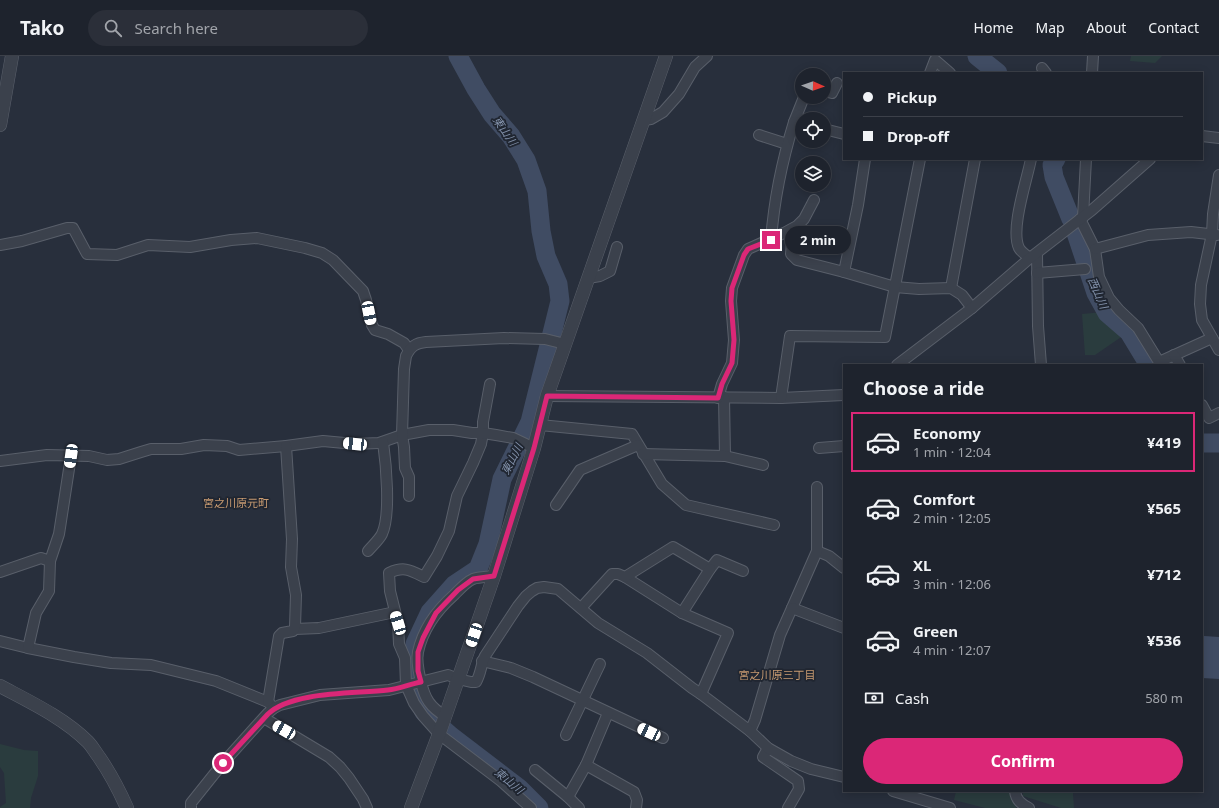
<!DOCTYPE html>
<meta charset="utf-8">
<style>
:root{--surface:#1e232d;--page:#2b2f39;--text:#f1f3f6;--muted:#a1a4aa;--line:#3c4049;--accent:#db2777}
body{margin:0;font-family:"Noto Sans","Noto Sans JP",sans-serif;background:var(--page);color:var(--text);height:100vh;display:flex;flex-direction:column;font-size:15px;white-space:nowrap}
*{box-sizing:border-box;margin:0}
p{font-size:13px;color:var(--muted)}
.icon{flex:none;width:22px;height:22px;fill:none;stroke:currentColor;stroke-width:2;stroke-linecap:round;stroke-linejoin:round}
.map{position:relative;flex:1;overflow:hidden}
.details{position:absolute;left:843px;top:308px;width:360px;height:428px;display:flex;flex-direction:column;background:var(--surface);border-radius:0px;box-shadow:0 2px 10px #0003,0 0 0 1px var(--line)}
.details>*{flex:none}
.banner{position:absolute;left:843px;top:16px;width:360px;height:88px;border-radius:0px;box-shadow:0 2px 10px #0003,0 0 0 1px var(--line);display:grid;align-content:center;height:88px;padding:0 20px;background:var(--surface)}
.needle{width:26px;rotate:92deg}
.buttons{position:absolute;left:795px;top:12px;display:grid;gap:8px}
.buttons a{display:grid;place-items:center;width:36px;height:36px;border-radius:50%;background:var(--surface);box-shadow:0 2px 10px #0003,0 0 0 1px var(--line);font-size:20px}
.end{position:absolute;width:18px;height:18px;margin:-9px;border:5px solid #db2777;background:#fff;box-shadow:0 0 0 2px #fff}
.from{border-radius:50%}
.bubble{position:absolute;height:28px;border-radius:14px;background:var(--surface);box-shadow:0 2px 10px #0003,0 0 0 1px var(--line);font-size:13px;font-weight:700;line-height:28px;text-align:center}
.car{position:absolute;width:12px;height:24px;margin:-12px -6px;border-radius:5px;box-shadow:0 0 3px 1px #0007;background:linear-gradient(#fff 24%,#345 0 40%,#fff 0 76%,#345 0 86%,#fff 0)}
.banner b{display:flex;align-items:center;gap:14px;height:38px;font-size:15px}
.banner b+b{border-top:1px solid var(--line)}
.banner i{width:10px;height:10px;background:var(--text)}
ul{padding:0;list-style:none}
li{display:flex;align-items:center;gap:12px;height:60px;margin:0 8px 6px;padding:0 12px;border:2px solid transparent;border-radius:0px}
li div{flex:1}
li b{display:block;font-size:15px}
li em{font-style:normal;font-weight:700}
li.active{border-color:var(--accent)}
li>.icon{width:36px;height:36px;stroke-width:1.5}
h2{padding:0 20px;font-size:18px;line-height:48px}
.pay{display:flex;align-items:center;gap:10px;height:44px;padding:0 20px;font-size:15px}
.pay p{margin-inline-start:auto}
.primary-button{display:flex;gap:8px;margin-top:auto;padding:8px 20px}
.primary-button a{flex:1;height:46px;border-radius:24px;background:var(--accent);color:#fff;font-size:16px;font-weight:700;line-height:46px;text-align:center}
header{display:flex;align-items:center;gap:24px;box-sizing:border-box;height:56px;padding:0 20px;background:var(--surface);border-bottom:1px solid var(--line)}
header strong{font-size:19px}
nav{display:flex;gap:22px;margin-inline-start:auto;font-size:14px}
.search{width:280px;height:36px;background:var(--page);display:flex;align-items:center;gap:10px;box-sizing:border-box;padding:0 14px;border-radius:22px;color:var(--muted);font-size:15px}
.map>svg:first-child{display:block}
.green{fill:#2a3c3e}
.water{fill:#404c63}
.lines{fill:none;stroke-linecap:round;stroke-linejoin:round}
.river{stroke:#404c63;stroke-width:19}
.minor-casing{stroke:#595f6a;stroke-width:12}
.tertiary-casing{stroke:#595f6a;stroke-width:14}
.minor{stroke:#3b414c;stroke-width:10}
.tertiary{stroke:#3b414c;stroke-width:13}
.route{stroke:#db2777;stroke-width:5}
.labels{text-anchor:middle;stroke-width:3.5;stroke-linejoin:round;paint-order:stroke}
.water-label{font-size:11px;font-style:italic;fill:#8392ab;stroke:#202631}
.neighbourhood-label{font-size:11px;fill:#c89b71;stroke:#202631}
</style>
<header>
<strong>Tako</strong>
<div class="search"><svg class="icon" aria-label="search" viewBox="0 0 24 24"><circle cx="10" cy="10" r="6"/><path d="M15 15l6 6"/></svg>Search here</div>
<nav><a>Home</a><a>Map</a><a>About</a><a>Contact</a></nav>
</header>
<div class="map">
<svg width="1219" height="752" viewBox="0 0 1219 752">
<rect width="100%" height="100%" fill="#282f3c"/>
<!-- green -->
<g class="green">
<polygon points="1131,0 1162,0 1155,7 1130,5"/>
<polygon points="1103,256 1107,262 1127,277 1095,299 1085,299 1082,258"/>
<polygon points="0,688 24,694 38,695 38,720 31,742 30,752 0,752 0,751 6,747 4,717 0,711"/>
<polygon points="956,735 1010,735 1010,741 1016,751 1016,752 985,752 954,744"/>
<polygon points="1023,735 1062,735 1073,737 1074,752 1061,752 1023,740"/>
</g>
<!-- water -->
<polygon class="water" points="1204,580 1219,581 1219,623 1202,622"/>
<g class="lines">
<!-- river -->
<g class="river">
<polyline points="458,0 476,33 492,58 511,80 526,104 537,135 541,175 546,200 558,228 560,245 530,366 502,423 488,488 478,513 454,529 430,556 415,588 412,614 415,635 424,656 451,680 519,732 539,752"/>
<polyline points="977,0 998,17"/>
<polyline points="1056,103 1052,109 1054,121 1071,163"/>
<polyline points="1075,174 1096,237 1107,257 1129,276 1149,309"/>
<polyline points="1202,387 1219,387"/>
</g>
<!-- minor casing -->
<g class="minor-casing">
<g id="minor">
<polyline points="1042,12 1046,17"/>
<polyline points="930,17 935,4 950,17"/>
<polyline points="1092,17 1093,0"/>
<polyline points="824,35 832,37 837,27"/>
<polyline points="644,64 651,63 663,56 679,38 695,11 707,0"/>
<polyline points="794,66 804,41"/>
<polyline points="824,73 844,78"/>
<polyline points="759,79 787,88"/>
<polyline points="1202,80 1219,82"/>
<polyline points="1219,119 1213,158 1212,178 1201,229 1200,248 1202,264 1219,294"/>
<polyline points="1083,161 1086,103"/>
<polyline points="1080,163 1095,193 1099,221 1109,242 1119,254 1138,272 1159,306 1212,282"/>
<path d="M771 184C774 144 782 105 794 66L802 68"/>
<polyline points="792,186 791,198 797,204 844,216 895,231 919,233 951,232 962,239 972,252"/>
<polyline points="0,189 22,185 67,172 73,172 87,198 117,199 148,189 190,191 231,184 257,182 305,192 322,197 333,204 363,235 366,244 372,269 375,274 388,278 404,287 409,294"/>
<polyline points="1095,193 1148,179 1191,176 1217,179"/>
<polyline points="1037,198 1038,270 1041,309"/>
<path d="M1030 202C1026 199 1021 196 1019 192 1010 173 1027 124 1031 103"/>
<polyline points="844,216 858,149 865,103"/>
<polyline points="1037,217 1085,213"/>
<polyline points="588,222 600,220 610,215 617,191"/>
<polyline points="951,232 975,103"/>
<polyline points="1174,299 1180,309"/>
<polyline points="897,309 972,252 1030,202 1092,154 1150,103"/>
<path d="M490 328 483 366V377L481 388 473 407 457 440 449 475 437 500 424 521C410 514 404 510 389 517L390 535 398 567 399 588 405 602 406 629 414 647 423 660 439 678 501 725 531 752"/>
<polyline points="547,340 781,342 844,339"/>
<polyline points="724,341 725,400"/>
<polyline points="718,342 722,328 732,307 734,284 731,245 732,232 744,199 748,193 784,177 797,170 804,163 814,144"/>
<polyline points="781,342 790,280 885,281 920,103"/>
<polyline points="1202,349 1209,362 1219,357"/>
<polyline points="540,369 632,378 662,428 686,449 774,469"/>
<polyline points="819,392 844,390"/>
<polyline points="643,398 725,400 763,409"/>
<polyline points="0,405 47,399 89,400 107,404 119,403 141,396 151,393 181,393 204,389 227,390 239,394 286,390 323,385 355,388 379,387 402,379 429,374 453,374 472,377 483,377 496,379 513,382 534,392"/>
<path d="M409 440V421L405 412 404 391 402 379 404 313 406 300C411 290 416 287 426 286L504 282 545 283 565 288"/>
<polyline points="556,449 580,414 638,389"/>
<path d="M368 495C372 490 379 484 382 478 391 459 386 407 383 386"/>
<polyline points="817,495 829,500 844,512"/>
<polyline points="0,516 41,502 50,505"/>
<polyline points="625,521 682,557 728,577 701,638"/>
<polyline points="581,552 612,518 618,518 625,521 673,491 710,513 717,504 743,515"/>
<polyline points="792,552 817,495 817,431"/>
<polyline points="682,557 710,513"/>
<polyline points="295,573 319,572 395,556"/>
<polyline points="0,585 28,592 74,601 111,607 151,609 216,625 268,646 274,652"/>
<polyline points="28,592 36,557 49,535 50,505 59,478 71,400"/>
<polyline points="482,605 511,612 533,621 663,682"/>
<polyline points="268,646 279,580 282,577 293,575 295,571 296,539 291,511 292,483 286,390"/>
<path d="M445 660C430 651 425 643 421 626 419 617 416 606 418 596 423 573 437 554 454 539 459 534 466 526 473 523 479 521 488 521 494 520"/>
<polyline points="264,662 329,701 340,711 349,722 363,743 367,752"/>
<polyline points="750,675 755,664 780,579 792,552 844,572"/>
<polyline points="566,679 600,608"/>
<polyline points="768,692 763,701 798,725 799,733 788,752"/>
<polyline points="586,709 634,736 637,744 636,752"/>
<polyline points="535,714 568,741 579,752"/>
<polyline points="893,735 950,752"/>
<path d="M1015 735C1016 744 1021 748 1029 752"/>
<polyline points="568,741 586,709 608,657"/>
<path d="M191 752V747L223 707 268 657 274 652 280 649 320 639 389 634 448 619 458 623 471 626H476C481 618 481 608 485 600L518 550 526 540 532 535 537 532 544 531 558 533 598 567 647 597 692 632 701 638 750 675 768 692 791 705 811 713 844 721"/>
</g>
</g>
<!-- tertiary casing -->
<g class="tertiary-casing">
<g id="tertiary">
<polyline points="0,69 12,0"/>
<path d="M0 630C30 646 64 662 88 686 92 690 95 696 99 701 110 717 119 734 127 752"/>
<polyline points="411,752 439,678 494,520 534,392 547,340 666,0"/>
</g>
</g>
<!-- minor -->
<use href="#minor" class="minor"/>
<!-- tertiary -->
<use href="#tertiary" class="tertiary"/>
</g>
<g class="lines">
<!-- route -->
<path class="route" d="M223 707 268 658C292 635 355 638 388 634 399 633 410 628 421 626L418 615V596L423 582 436 557 458 534 473 523 494 520 534 392 547 340 718 342 722 328 732 307 734 284 731 245 732 232 744 199 748 193 771 184"/>
</g>
<g class="labels">
<!-- water labels -->
<g class="water-label">
<text transform="translate(505 75) rotate(55)" y="4">東山川</text>
<text transform="translate(1098 237) rotate(66)" y="4">西山川</text>
<text transform="translate(512 403) rotate(-63)" y="4">東山川</text>
<text transform="translate(509 725) rotate(40)" y="4">東山川</text>
</g>
<!-- neighbourhood labels -->
<g class="neighbourhood-label">
<text x="236" y="451">宮之川原元町</text>
<text x="777" y="623">宮之川原三丁目</text>
</g>
</g>
</svg>
<div class="buttons">
<a><svg class="needle" viewBox="-14 -14 28 28"><path d="M0-13l5 13h-10z" fill="#e53935"/><path d="M0 13l5-13h-10z" fill="#a1a4aa"/></svg></a>
<a><svg class="icon" aria-label="locate" viewBox="0 0 24 24"><circle cx="12" cy="12" r="6"/><path d="M12 2v4M12 18v4M2 12h4M18 12h4"/></svg></a>
<a><svg class="icon" aria-label="layers" viewBox="0 0 24 24"><path d="M12 4l9 5-9 5-9-5zM3 14l9 5 9-5"/></svg></a>
</div>
<i class="end from" style="left:223px;top:707px"></i>
<i class="end" style="left:771px;top:184px"></i>
<div class="bubble" style="left:785px;top:170px;width:66px">2 min</div>
<i class="car" style="left:369px;top:257px;rotate:169deg"></i>
<i class="car" style="left:355px;top:388px;rotate:276deg"></i>
<i class="car" style="left:71px;top:400px;rotate:188deg"></i>
<i class="car" style="left:398px;top:567px;rotate:343deg"></i>
<i class="car" style="left:474px;top:579px;rotate:199deg"></i>
<i class="car" style="left:284px;top:674px;rotate:300deg"></i>
<i class="car" style="left:649px;top:676px;rotate:295deg"></i>
<div class="banner">
<b><i class="from"></i>Pickup</b>
<b><i></i>Drop-off</b>
</div>
<section class="details">
<h2>Choose a ride</h2>
<ul>
<li class="active"><svg class="icon" aria-label="car" viewBox="0 0 24 24"><path d="M5 17H2v-5l4-1 3-4h7l3 4 3 1v5h-3M9 17h6M6 11h13"/><circle cx="7" cy="17" r="2"/><circle cx="17" cy="17" r="2"/></svg><div><b>Economy</b><p>1 min · 12:04</p></div><em>¥419</em></li>
<li><svg class="icon" aria-label="car" viewBox="0 0 24 24"><path d="M5 17H2v-5l4-1 3-4h7l3 4 3 1v5h-3M9 17h6M6 11h13"/><circle cx="7" cy="17" r="2"/><circle cx="17" cy="17" r="2"/></svg><div><b>Comfort</b><p>2 min · 12:05</p></div><em>¥565</em></li>
<li><svg class="icon" aria-label="car" viewBox="0 0 24 24"><path d="M5 17H2v-5l4-1 3-4h7l3 4 3 1v5h-3M9 17h6M6 11h13"/><circle cx="7" cy="17" r="2"/><circle cx="17" cy="17" r="2"/></svg><div><b>XL</b><p>3 min · 12:06</p></div><em>¥712</em></li>
<li><svg class="icon" aria-label="car" viewBox="0 0 24 24"><path d="M5 17H2v-5l4-1 3-4h7l3 4 3 1v5h-3M9 17h6M6 11h13"/><circle cx="7" cy="17" r="2"/><circle cx="17" cy="17" r="2"/></svg><div><b>Green</b><p>4 min · 12:07</p></div><em>¥536</em></li>
</ul>
<div class="pay"><svg class="icon" aria-label="cash" viewBox="0 0 24 24"><path d="M3 7h18v10H3z"/><circle cx="12" cy="12" r="2"/></svg>Cash<p>580 m</p></div>
<div class="primary-button"><a>Confirm</a></div>
</section>
</div>
